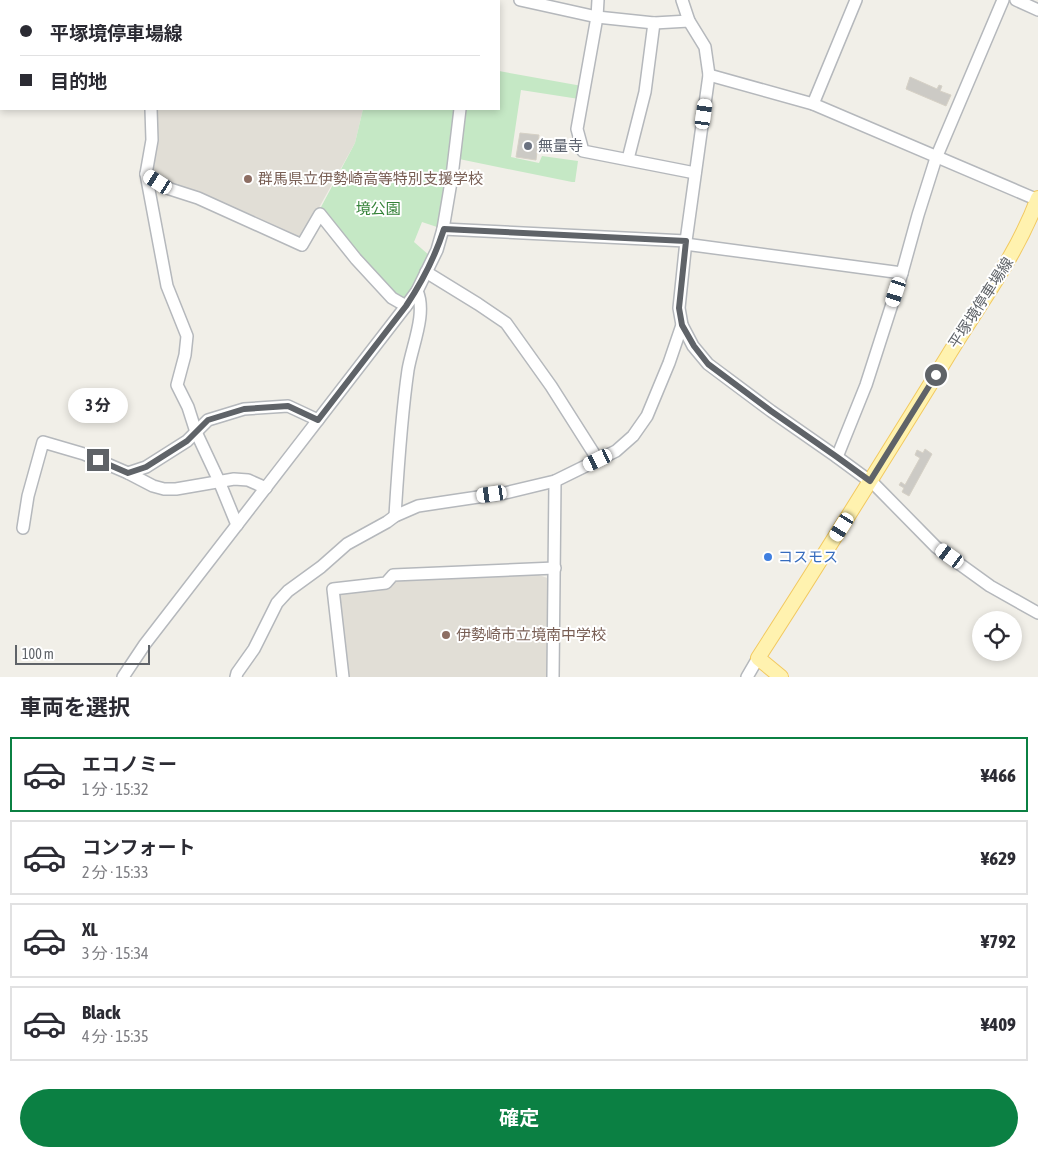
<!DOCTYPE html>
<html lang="ja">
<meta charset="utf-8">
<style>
:root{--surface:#fff;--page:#f7f7f7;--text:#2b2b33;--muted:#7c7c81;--line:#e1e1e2;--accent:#0b8043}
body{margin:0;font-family:"Asap Condensed","Noto Sans JP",sans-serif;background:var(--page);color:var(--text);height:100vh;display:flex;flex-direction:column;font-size:19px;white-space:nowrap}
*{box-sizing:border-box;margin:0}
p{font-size:16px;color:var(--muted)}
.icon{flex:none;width:28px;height:28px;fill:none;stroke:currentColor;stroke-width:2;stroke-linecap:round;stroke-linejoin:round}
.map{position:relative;height:677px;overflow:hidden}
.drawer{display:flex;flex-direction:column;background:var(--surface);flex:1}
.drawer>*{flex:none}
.top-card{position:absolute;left:0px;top:0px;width:500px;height:110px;box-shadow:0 2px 8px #0003;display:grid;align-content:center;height:110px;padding:0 20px;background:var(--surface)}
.fabs{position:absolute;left:972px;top:611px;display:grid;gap:10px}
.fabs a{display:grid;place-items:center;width:50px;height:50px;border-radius:50%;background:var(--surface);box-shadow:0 2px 8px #0003;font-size:25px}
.scale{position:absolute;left:15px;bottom:12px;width:135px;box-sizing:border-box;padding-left:5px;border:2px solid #5f6368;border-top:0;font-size:14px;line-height:18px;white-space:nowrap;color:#5f6368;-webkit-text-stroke:4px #fff;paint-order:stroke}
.end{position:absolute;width:22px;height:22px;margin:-11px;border:6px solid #5f6368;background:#fff;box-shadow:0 0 0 2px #fff}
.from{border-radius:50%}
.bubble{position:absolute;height:35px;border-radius:18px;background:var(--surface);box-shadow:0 2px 8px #0003;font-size:16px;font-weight:700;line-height:35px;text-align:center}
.car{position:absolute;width:15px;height:30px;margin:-15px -8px;border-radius:6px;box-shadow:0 0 4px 1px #0007;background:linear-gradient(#fff 24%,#345 0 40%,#fff 0 76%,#345 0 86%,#fff 0)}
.top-card b{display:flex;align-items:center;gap:18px;height:48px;font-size:19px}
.top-card b+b{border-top:1px solid var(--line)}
.top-card i{width:12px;height:12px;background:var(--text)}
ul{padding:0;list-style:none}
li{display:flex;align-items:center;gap:15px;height:75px;margin:0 10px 8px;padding:0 10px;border:2px solid var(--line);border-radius:0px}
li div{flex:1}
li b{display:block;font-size:19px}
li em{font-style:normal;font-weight:700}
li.selected{border-color:var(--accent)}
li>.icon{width:45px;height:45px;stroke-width:1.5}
h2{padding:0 20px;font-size:22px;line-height:60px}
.cta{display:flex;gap:10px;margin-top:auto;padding:10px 20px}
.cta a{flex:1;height:58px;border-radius:30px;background:var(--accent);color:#fff;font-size:20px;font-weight:700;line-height:58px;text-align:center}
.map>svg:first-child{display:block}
.education{fill:#e1ded6}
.green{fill:#c5e8c5}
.building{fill:#cccac5;stroke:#d6d1c6}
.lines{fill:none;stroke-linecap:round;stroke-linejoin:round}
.minor-casing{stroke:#b5b8bc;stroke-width:14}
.major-casing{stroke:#f2c960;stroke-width:16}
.minor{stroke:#fff;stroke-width:11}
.major{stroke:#fff2af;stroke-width:14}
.route{stroke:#5f6368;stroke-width:6}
.worship-dot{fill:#6b7280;stroke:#fff;stroke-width:2}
.education-dot{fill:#8d6e63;stroke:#fff;stroke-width:2}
.shop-dot{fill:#3f7fe0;stroke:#fff;stroke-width:2}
.labels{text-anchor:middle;stroke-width:4;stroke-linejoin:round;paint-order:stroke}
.worship-label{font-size:15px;fill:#5b616d;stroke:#fff;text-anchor:start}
.education-label{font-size:15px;fill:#785e54;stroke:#fff;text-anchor:start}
.park-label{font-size:15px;fill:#348238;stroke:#fff}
.street-label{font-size:15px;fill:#5f6368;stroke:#fff}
.shop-label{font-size:15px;fill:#366cbe;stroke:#fff;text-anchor:start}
</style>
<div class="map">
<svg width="1038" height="677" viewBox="0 0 1038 677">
<rect width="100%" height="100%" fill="#f1efe8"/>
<!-- education -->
<g class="education">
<polygon points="154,109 363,109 355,143 301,240 172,186 151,172"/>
<polygon points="533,573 550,579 550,677 347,677 336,592 387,587 391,586 399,579"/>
</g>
<!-- green -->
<g class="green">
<polygon points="499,71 582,86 579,99 521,90 511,157 539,163 542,156 578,161 575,182 572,182 459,159 465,109 499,109"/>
<polygon points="363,109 454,109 440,228 422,222 414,242 430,256 406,299 392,294 320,209 355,143"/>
</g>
<!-- building -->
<g class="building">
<polygon points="910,77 937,89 939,85 942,86 940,91 951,95 946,106 906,89"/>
<polygon points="520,133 539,135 536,160 516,157"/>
<polygon points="925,449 932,454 909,496 902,492 904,488 899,485 901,482 905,485 920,458 915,455 917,450 923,453"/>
</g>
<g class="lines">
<!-- minor casing -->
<g class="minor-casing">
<g id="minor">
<polyline points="132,0 134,1"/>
<polyline points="520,0 597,17 654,23 689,21"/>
<polyline points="598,0 597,17 577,129 583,151 695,173"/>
<polyline points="682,0 689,21 705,47 709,75 686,241 679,308 682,325 693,346 708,364 771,411 837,457 875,485 936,547 990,586 1038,613"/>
<polyline points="1016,0 1038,10"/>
<polyline points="473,1 473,0"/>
<polyline points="709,75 813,104 1038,200"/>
<polyline points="813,104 856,0"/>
<polyline points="151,109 152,140 146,174 167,286 187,336 185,355 177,385 188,407 196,432 219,481 237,525"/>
<polyline points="628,159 645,92 654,23"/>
<polyline points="146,174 170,189 198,198 302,245 320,214 356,259 392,298 406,306"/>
<polyline points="443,229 686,241"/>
<polyline points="685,244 902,273"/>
<polyline points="426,272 478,304 506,323 551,386 598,460"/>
<polyline points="837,457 866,385 902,273 918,215 936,158 1003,0"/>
<polyline points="128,473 146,467 187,441 208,420 244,409 288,406 318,420"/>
<path d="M395 516C398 467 401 418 408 370 412 346 427 313 417 291"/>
<polyline points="23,528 28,496 43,442 84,454 128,473 153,486 164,489 176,489 234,479 248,480 266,488"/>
<polyline points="123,677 145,644 406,306 417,291 437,250 443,229 452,176 460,109"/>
<polyline points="236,677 237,673 254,649 277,603 288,591 321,567 347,544 387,522 395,516 418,506 505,493 555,481 616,451 633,436 647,416 669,363 682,325"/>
<polyline points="343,677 333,589 386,583 393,575 555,568"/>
<polyline points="553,677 555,481"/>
<polyline points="747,677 758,658"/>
</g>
</g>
<!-- major casing -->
<g class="major-casing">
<path id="major" d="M781 677 758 658C822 559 884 459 946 359 978 306 1016 257 1038 198"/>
</g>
<!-- minor -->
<use href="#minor" class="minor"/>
<!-- major -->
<use href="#major" class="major"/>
</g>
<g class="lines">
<!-- route -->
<path class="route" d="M98 460 128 473 146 467 187 441 208 420 244 409 288 406 318 420 406 306C422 282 435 257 444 229L686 241 679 308 682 325 694 346 708 364 771 411 837 457 870 481 936 375"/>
</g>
<!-- markers -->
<circle class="worship-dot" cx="528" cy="146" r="5"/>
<g class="education-dot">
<circle cx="248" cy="179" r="5"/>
<circle cx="446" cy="635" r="5"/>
</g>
<circle class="shop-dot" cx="768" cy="557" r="5"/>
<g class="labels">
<!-- worship labels -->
<g class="worship-label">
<text x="538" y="151">無量寺</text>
</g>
<!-- education labels -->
<g class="education-label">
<text x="258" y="184">群馬県立伊勢崎高等特別支援学校</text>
<text x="456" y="640">伊勢崎市立境南中学校</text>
</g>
<!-- park labels -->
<g class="park-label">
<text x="378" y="214">境公園</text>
</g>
<!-- street labels -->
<g class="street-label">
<text transform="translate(981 303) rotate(-57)" y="5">平塚境停車場線</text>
</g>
<!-- shop labels -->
<g class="shop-label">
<text x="778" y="562">コスモス</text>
</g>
</g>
</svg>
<div class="fabs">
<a><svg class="icon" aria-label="locate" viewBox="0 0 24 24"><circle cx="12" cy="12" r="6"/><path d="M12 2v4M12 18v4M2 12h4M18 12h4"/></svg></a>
</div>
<div class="scale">100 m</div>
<i class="end from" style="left:936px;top:375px"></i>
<i class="end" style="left:98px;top:460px"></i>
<div class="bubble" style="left:68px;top:388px;width:60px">3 分</div>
<i class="car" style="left:704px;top:114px;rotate:8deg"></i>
<i class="car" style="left:158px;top:182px;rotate:303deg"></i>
<i class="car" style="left:896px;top:292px;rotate:198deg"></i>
<i class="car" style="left:598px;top:460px;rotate:244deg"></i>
<i class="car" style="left:492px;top:494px;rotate:262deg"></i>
<i class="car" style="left:842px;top:527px;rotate:212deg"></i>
<i class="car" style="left:950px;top:556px;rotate:306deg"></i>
<div class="top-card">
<b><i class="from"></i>平塚境停車場線</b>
<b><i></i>目的地</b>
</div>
</div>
<section class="drawer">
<h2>車両を選択</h2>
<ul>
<li class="selected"><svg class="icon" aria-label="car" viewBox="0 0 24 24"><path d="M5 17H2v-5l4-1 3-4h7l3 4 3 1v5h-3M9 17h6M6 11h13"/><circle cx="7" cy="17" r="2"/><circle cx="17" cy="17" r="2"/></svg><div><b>エコノミー</b><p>1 分 · 15:32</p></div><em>¥466</em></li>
<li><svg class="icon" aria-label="car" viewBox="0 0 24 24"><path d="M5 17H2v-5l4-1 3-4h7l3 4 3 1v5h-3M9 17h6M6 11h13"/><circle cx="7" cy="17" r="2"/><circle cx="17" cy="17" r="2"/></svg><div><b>コンフォート</b><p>2 分 · 15:33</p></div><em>¥629</em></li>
<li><svg class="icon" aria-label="car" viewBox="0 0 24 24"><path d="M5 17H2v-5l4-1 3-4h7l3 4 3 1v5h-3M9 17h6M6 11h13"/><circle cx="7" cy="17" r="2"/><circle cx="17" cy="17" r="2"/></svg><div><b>XL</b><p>3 分 · 15:34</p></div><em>¥792</em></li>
<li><svg class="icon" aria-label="car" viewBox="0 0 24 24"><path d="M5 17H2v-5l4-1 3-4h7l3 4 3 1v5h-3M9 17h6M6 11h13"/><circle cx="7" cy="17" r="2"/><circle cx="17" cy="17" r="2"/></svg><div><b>Black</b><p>4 分 · 15:35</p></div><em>¥409</em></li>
</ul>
<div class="cta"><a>確定</a></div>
</section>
